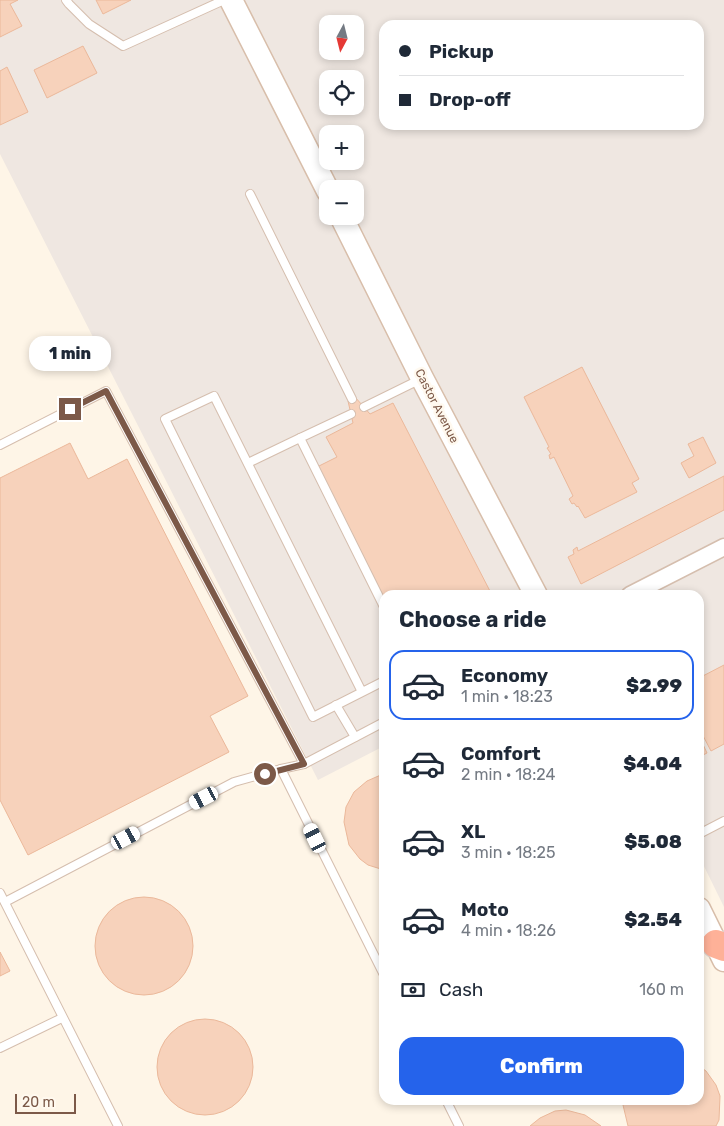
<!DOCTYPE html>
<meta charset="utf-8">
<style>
:root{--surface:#fff;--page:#f6f6f7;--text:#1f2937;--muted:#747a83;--line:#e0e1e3;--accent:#2563eb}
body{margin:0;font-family:Rubik,sans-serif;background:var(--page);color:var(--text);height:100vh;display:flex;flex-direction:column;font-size:19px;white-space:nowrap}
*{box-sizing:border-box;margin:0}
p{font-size:16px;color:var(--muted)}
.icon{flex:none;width:28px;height:28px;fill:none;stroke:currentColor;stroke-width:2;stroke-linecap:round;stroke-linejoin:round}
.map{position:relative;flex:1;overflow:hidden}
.sheet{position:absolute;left:379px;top:590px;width:325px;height:515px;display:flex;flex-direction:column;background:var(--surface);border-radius:15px;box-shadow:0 2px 8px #0003}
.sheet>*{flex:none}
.guide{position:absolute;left:379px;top:20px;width:325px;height:110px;border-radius:15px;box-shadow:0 2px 8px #0003;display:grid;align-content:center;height:110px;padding:0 20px;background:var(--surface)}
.needle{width:32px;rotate:187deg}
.fabs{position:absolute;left:319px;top:15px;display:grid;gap:10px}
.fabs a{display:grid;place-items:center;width:45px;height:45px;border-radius:10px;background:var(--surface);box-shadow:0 2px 8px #0003;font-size:25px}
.scale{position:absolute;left:15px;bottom:12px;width:61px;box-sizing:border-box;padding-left:5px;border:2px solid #7c5948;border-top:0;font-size:14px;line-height:18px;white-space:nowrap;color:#7c5948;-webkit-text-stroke:4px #fff9ef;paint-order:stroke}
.end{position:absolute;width:22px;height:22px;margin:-11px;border:6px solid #7c5948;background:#fff;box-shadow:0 0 0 2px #fff}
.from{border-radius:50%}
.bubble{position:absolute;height:35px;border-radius:15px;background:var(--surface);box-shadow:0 2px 8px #0003;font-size:16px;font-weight:800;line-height:35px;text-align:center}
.car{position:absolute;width:15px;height:30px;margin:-15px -8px;border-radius:6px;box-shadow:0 0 4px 1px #0007;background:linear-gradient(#fff 24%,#345 0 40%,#fff 0 76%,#345 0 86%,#fff 0)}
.guide b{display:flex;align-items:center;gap:18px;height:48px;font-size:19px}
.guide b+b{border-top:1px solid var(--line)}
.guide i{width:12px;height:12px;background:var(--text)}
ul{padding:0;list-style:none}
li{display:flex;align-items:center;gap:15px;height:70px;margin:0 10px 8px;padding:0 10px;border:2px solid transparent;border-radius:15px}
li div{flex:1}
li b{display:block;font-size:19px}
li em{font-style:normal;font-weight:800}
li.selected{border-color:var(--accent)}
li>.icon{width:45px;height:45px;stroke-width:1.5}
h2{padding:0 20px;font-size:22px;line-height:60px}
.pay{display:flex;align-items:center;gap:12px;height:55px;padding:0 20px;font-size:19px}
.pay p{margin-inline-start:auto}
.button{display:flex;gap:10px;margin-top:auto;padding:10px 20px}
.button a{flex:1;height:58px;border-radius:15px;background:var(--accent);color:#fff;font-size:20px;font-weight:800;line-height:58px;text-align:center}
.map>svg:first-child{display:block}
.industrial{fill:#efe7e1;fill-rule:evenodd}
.building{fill:#f7d2bb;stroke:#ebb89a}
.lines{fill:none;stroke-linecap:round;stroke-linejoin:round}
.lane-casing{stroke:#d5beae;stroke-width:10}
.street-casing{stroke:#d5beae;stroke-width:19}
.secondary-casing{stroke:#d8beaa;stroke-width:25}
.highway-casing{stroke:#ddd4cf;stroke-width:30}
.lane{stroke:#fff;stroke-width:8}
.street{stroke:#fff;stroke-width:16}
.secondary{stroke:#fff;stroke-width:22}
.highway{stroke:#feb198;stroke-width:28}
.route{stroke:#7c5948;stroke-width:6}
.labels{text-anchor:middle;stroke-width:5;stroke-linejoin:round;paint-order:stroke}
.street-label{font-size:12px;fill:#7c5948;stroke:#fff9ef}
</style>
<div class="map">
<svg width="724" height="1126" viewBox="0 0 724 1126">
<rect width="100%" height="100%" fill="#fef5e7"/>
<!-- industrial -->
<path class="industrial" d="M0 0H724V907L699 856V595H384V746L318 780 0 154ZM328 24H355V51H328ZM384 25H699V125H384ZM328 79H355V106H328ZM328 134H355V161H328ZM328 189H355V216H328Z"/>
<!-- building -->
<g class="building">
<polygon points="0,0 18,0 10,4 22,26 0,37"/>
<polygon points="96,0 131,0 103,14"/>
<polygon points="83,46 97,73 47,98 34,70"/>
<polygon points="7,67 28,112 0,125 0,71"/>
<polygon points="582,367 639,479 632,483 637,492 585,518 578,506 577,507 574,503 572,504 569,499 573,496 554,457 550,459 549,455 551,454 547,448 549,447 524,397"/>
<polygon points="355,397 370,414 393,403 492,595 384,595 384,598 317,467 337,457 326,437 353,423 348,401"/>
<polygon points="703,437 716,463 689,478 681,463 694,456 688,444"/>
<polygon points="70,443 88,479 127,459 248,696 210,716 229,752 28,855 0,800 0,478"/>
<polygon points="724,476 724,510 581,584 568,557 574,554 573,550 577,547 578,551"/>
<polygon points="724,665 724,744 711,751 699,728 699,678"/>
<polygon points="699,736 707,753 699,757"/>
<polygon points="383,774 384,774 384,870 368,865 360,859 349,845 344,822 346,807 354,792 367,781"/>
<circle cx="144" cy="946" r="49"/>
<polygon points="0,952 10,971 0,976"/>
<circle cx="205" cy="1067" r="48"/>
<polygon points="699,1066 706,1071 716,1085 720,1096 719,1120 716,1126 628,1126 623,1105 624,1100 699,1100"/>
<polygon points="566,1110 585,1115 601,1126 530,1126 540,1118 555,1111"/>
</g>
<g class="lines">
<!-- lane casing -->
<g class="lane-casing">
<g id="lane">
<polyline points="66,0 69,4 89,24 123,46 224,0"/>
<polyline points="250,194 352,399"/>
<polyline points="364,407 421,379"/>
<polyline points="351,414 300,438 384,607"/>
<polyline points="0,445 106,391 304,764"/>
<polyline points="248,463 300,438"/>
<polyline points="362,692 214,396 165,419 313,717 384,681"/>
<polyline points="336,705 355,737"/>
<polyline points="384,722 304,764 281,769 384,975"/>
<polyline points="699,834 724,821"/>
<polyline points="0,893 118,1126"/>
<polyline points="5,902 234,782 281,769"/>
<polyline points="0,1048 62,1018"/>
<polyline points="446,1100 459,1126"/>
</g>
</g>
<!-- street casing -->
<g class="street-casing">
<polyline id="street" points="630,595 724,547"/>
</g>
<!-- secondary casing -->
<g class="secondary-casing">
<g id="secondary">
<polyline points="231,0 328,191"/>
<polyline points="341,216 422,378 536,595"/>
<polyline points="699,909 724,960"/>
</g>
</g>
<!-- highway casing -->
<g class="highway-casing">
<polyline id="highway" points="716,944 724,947"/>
</g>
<!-- lane -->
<use href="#lane" class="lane"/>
<!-- street -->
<use href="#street" class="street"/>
<!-- secondary -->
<use href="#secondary" class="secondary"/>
<!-- highway -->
<use href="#highway" class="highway"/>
</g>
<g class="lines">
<!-- route -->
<polyline class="route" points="70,409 106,391 304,764 265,774"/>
</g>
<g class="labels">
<!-- street labels -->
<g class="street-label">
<text transform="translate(437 406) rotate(63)" y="4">Castor Avenue</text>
</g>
</g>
</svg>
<div class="fabs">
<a><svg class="needle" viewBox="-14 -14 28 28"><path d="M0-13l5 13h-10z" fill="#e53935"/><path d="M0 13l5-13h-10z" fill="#747a83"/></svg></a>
<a><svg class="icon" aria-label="locate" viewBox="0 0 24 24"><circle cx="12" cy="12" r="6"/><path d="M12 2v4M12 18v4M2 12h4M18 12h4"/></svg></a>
<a>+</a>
<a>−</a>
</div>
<div class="scale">20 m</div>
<i class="end from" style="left:265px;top:774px"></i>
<i class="end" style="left:70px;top:409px"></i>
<div class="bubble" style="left:29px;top:336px;width:82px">1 min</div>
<i class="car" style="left:204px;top:798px;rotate:243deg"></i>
<i class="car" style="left:126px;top:838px;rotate:62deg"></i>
<i class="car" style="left:315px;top:838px;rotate:334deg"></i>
<div class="guide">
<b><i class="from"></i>Pickup</b>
<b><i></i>Drop-off</b>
</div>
<section class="sheet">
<h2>Choose a ride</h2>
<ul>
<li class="selected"><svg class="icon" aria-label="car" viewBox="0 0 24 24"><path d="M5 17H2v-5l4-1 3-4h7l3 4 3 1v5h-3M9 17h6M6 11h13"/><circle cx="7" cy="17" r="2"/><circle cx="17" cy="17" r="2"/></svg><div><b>Economy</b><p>1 min · 18:23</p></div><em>$2.99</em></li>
<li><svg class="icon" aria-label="car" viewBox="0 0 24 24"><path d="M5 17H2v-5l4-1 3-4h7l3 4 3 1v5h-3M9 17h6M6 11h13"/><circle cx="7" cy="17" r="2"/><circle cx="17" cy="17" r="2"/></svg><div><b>Comfort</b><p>2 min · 18:24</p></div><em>$4.04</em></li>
<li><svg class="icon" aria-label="car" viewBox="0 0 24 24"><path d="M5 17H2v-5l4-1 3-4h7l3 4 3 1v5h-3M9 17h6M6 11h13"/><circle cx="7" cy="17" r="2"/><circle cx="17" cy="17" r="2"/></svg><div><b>XL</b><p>3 min · 18:25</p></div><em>$5.08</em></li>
<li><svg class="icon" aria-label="car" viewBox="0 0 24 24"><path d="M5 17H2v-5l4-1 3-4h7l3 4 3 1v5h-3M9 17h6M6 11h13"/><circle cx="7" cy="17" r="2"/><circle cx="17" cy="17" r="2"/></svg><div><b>Moto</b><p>4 min · 18:26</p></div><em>$2.54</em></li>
</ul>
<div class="pay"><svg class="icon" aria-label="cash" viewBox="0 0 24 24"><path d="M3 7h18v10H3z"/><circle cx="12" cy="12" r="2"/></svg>Cash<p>160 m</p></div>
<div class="button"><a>Confirm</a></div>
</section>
</div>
